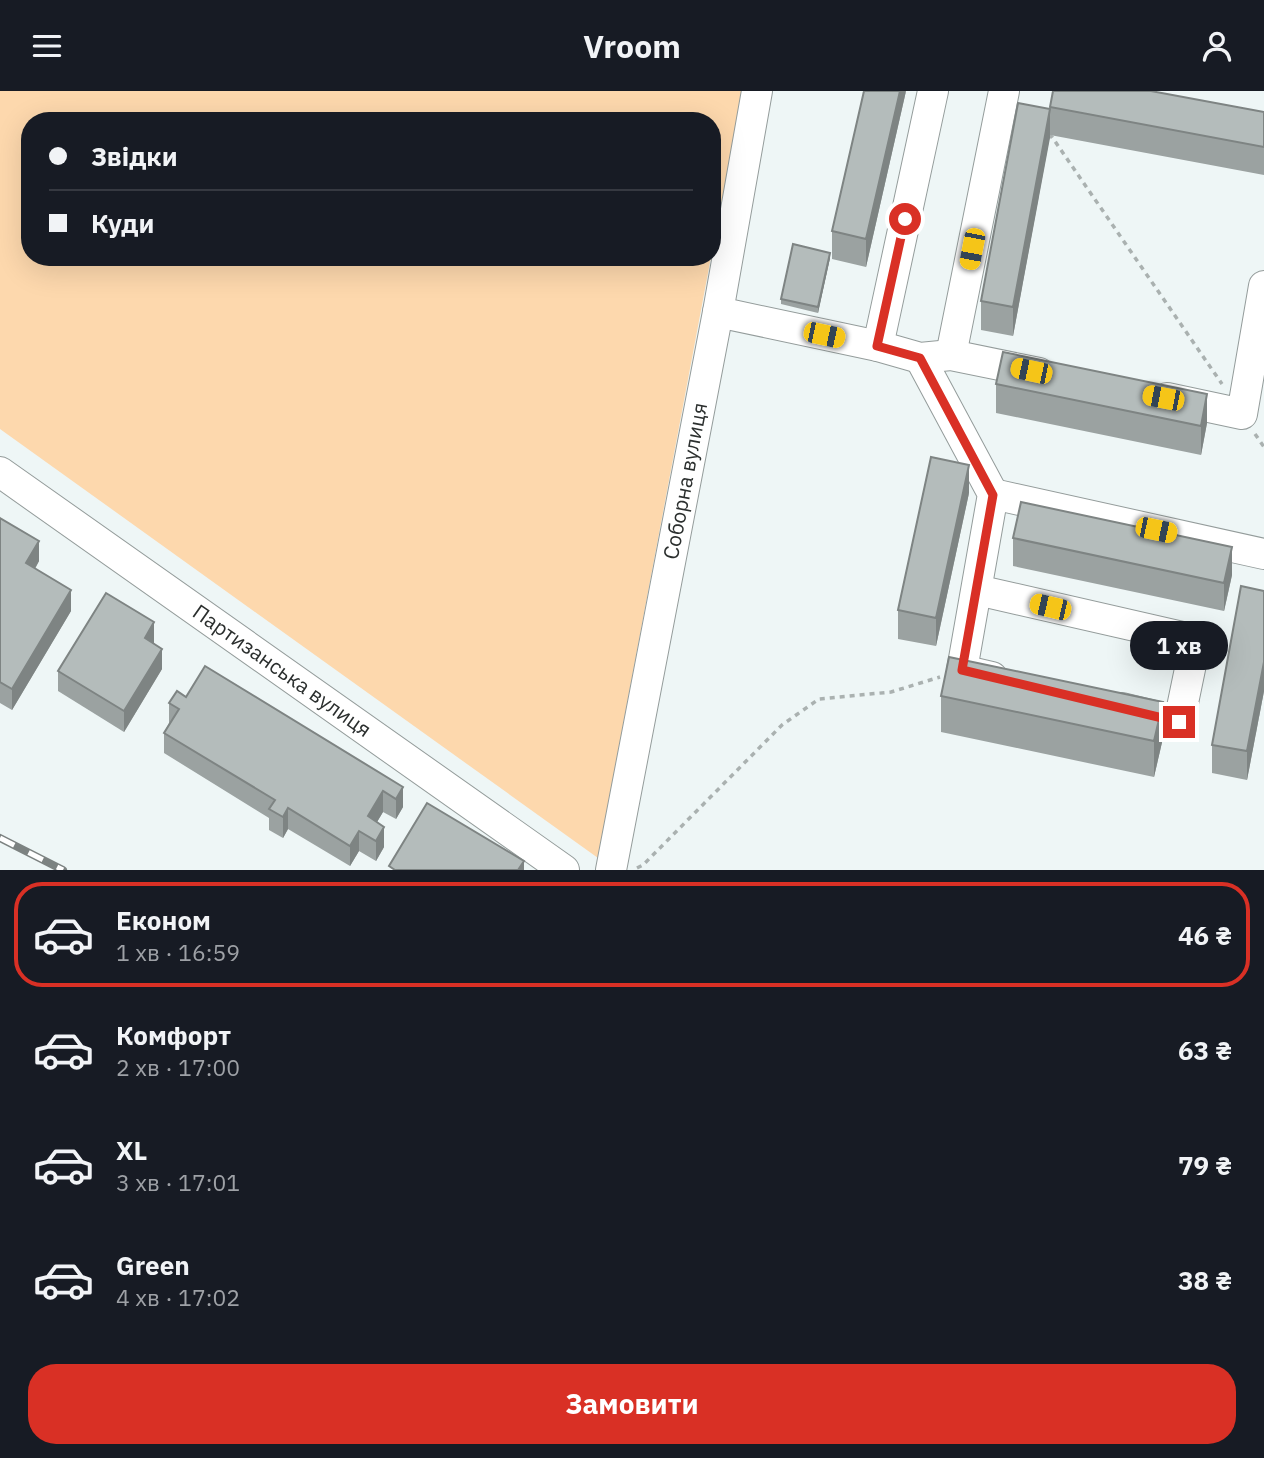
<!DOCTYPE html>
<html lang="uk">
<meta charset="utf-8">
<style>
:root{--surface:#171b24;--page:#20242c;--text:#f1f3f6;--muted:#9ea1a6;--line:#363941;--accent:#d93025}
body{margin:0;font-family:"IBM Plex Sans",sans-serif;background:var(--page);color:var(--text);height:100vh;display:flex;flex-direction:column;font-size:26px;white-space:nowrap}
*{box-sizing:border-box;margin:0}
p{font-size:23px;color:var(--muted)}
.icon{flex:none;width:38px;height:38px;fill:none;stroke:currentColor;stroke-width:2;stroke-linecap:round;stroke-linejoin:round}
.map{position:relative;height:779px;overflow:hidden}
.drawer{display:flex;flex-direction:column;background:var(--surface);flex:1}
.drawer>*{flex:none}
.guide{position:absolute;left:21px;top:21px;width:700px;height:154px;border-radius:28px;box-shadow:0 7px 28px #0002;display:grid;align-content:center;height:154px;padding:0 28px;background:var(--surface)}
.end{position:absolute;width:32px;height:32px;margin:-16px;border:9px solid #d93025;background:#fff;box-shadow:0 0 0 4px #fff}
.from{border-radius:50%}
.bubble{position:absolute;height:49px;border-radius:24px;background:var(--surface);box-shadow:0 7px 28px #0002;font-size:23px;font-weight:700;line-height:49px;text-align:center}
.car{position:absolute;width:21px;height:42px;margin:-21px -10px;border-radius:9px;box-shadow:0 0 5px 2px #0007;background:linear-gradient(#f5c518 24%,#345 0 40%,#f5c518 0 76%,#345 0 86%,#f5c518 0)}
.guide b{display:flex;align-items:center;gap:24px;height:66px;font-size:26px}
.guide b+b{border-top:2px solid var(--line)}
.guide i{width:18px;height:18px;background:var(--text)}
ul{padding:12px 0 0;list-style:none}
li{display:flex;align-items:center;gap:21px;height:105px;margin:0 14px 10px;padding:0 14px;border:4px solid transparent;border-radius:28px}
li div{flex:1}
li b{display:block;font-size:26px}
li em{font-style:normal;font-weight:700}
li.selected{border-color:var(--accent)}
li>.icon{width:63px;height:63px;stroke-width:1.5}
.action{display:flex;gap:14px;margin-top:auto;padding:14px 28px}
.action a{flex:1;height:80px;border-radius:28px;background:var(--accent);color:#fff;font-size:28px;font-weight:700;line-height:80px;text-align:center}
header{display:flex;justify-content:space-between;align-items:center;height:91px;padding:0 28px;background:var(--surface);font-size:32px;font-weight:700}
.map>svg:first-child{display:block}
.green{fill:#fdd8ad}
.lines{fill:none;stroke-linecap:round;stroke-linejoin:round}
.minor-casing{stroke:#949c9b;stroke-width:32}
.path{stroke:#aab1b0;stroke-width:3.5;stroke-dasharray:5 5;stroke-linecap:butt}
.minor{stroke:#fff;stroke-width:30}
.rail-casing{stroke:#7c8281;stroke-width:8}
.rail{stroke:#fff;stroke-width:5;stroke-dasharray:16;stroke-linecap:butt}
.wall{fill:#9ba2a1}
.shaded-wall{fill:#7e8483}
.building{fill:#b4bcbb;stroke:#7e8483;stroke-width:2}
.route{stroke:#d93025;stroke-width:9}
.labels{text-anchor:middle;stroke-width:6;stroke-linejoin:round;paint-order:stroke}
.street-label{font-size:21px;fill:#2b2f2e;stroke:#fff}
</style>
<header><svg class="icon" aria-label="menu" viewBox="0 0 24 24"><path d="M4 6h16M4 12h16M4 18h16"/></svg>Vroom<svg class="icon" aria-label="person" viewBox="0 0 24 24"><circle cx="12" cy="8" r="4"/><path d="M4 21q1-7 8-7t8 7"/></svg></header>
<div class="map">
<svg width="1264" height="779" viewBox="0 0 1264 779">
<rect width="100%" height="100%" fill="#eef6f6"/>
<!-- green -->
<polygon class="green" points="0,0 743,0 712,162 712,30 30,30 30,166 711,166 598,767 0,338"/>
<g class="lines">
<!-- minor casing -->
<g class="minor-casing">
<g id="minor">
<polyline points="718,221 878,255 920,267 951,264 1039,282"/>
<polyline points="878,255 933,0"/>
<polyline points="951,264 1004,0"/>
<polyline points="920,267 993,403 962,579 992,586"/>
<polyline points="1167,307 1242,323 1264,195"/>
<path id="s1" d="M0 381 564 779"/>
<polyline points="993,403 1264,463"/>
<polyline points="977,499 1196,549 1179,631 1122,617"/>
<path id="s2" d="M611 779 718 221 757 0"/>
</g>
</g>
<!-- path -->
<g class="path">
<polyline points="1048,45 1052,46 1222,293"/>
<polyline points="1255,343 1264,356"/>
<polyline points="637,777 643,774 782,634 819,608 891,601 940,586"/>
</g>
<!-- minor -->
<use href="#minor" class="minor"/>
<!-- rail casing -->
<g class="rail-casing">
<polyline id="rail" points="0,747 63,779"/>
</g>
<!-- rail -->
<use href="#rail" class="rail"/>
</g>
<!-- wall -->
<g class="wall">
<polygon points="906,0 866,176 832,168 832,140"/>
<polygon points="1050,16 1264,21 1264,84 1050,44 1013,245 981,239 981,210"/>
<polygon points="830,167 818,222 781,213 781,208"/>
<polygon points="996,293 1207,332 1201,364 996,322"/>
<polygon points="969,402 936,555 898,548 898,519"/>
<polygon points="0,427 39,470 35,478 71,520 12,619 0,612"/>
<polygon points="1013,447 1232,484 1224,520 1013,475"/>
<polygon points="1264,500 1264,600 1247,689 1212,682 1212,654"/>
<polygon points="154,552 162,578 124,641 58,600 58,580"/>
<polygon points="941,605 1163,647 1154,686 941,641"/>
<polygon points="186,606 403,696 403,716 396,728 383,721 377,731 384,756 376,770 359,760 350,775 288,738 283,747 269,739 269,727 164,662 164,642 169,632 169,612"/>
</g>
<!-- shaded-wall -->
<g class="shaded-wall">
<polygon points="900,0 906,0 866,176 866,148"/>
<polygon points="1050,18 1050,47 1013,245 1013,216"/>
<polygon points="830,162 830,167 818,222 818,216"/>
<polygon points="1207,303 1207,332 1201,364 1201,335"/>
<polygon points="969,374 969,402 936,555 936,527"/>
<polygon points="39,450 39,470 26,493 26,472"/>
<polygon points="1232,456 1232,484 1224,520 1224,492"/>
<polygon points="71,499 71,520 12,619 12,598"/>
<polygon points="154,531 154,552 145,568 145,547"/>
<polygon points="162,558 162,578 124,641 124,620"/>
<polygon points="1264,571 1264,600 1247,689 1247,660"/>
<polygon points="1163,611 1163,647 1154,686 1154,650"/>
<polygon points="403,696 403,716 396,728 396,708"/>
<polygon points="383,700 383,721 368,746 368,725"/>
<polygon points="288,717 288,738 283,747 283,726"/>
<polygon points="384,736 384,756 376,770 376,750"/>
<polygon points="359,740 359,760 350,775 350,755"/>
<polygon points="524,770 524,779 518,779"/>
</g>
<!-- building -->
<g class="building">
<polygon points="864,0 900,0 866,148 832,140"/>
<polygon points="1053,0 1151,0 1264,21 1264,56 1050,16"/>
<polygon points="1018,12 1050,18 1013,216 981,210"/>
<polygon points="793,153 830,162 818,216 781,208"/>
<polygon points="1003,261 1207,303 1201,335 996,293"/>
<polygon points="931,366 969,374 936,527 898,519"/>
<polygon points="1021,411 1232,456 1224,492 1013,447"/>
<polygon points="0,427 39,450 26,472 71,499 12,598 0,591"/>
<polygon points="1241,495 1264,500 1264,571 1247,660 1212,654"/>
<polygon points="106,502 154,531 145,547 162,558 124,620 58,580"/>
<polygon points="949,566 1163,611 1154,650 941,605"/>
<polygon points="205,575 403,696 396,708 383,700 368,725 384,736 376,750 359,740 350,755 288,717 283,726 269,718 275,709 164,642 179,618 169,612 177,600 186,606"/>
<polygon points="427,712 524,770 518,779 395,779 389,775"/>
</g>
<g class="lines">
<!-- route -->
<polyline class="route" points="905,128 877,255 920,267 993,404 962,579 1179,631"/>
</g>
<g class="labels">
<!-- street labels -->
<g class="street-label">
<text dy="7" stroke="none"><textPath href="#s2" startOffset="396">Соборна вулиця</textPath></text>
<text dy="7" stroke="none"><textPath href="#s1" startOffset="345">Партизанська вулиця</textPath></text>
</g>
</g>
</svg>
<i class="end from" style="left:905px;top:128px"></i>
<i class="end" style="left:1179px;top:631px"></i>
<div class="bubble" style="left:1130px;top:530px;width:98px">1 хв</div>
<i class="car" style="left:972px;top:158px;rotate:191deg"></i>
<i class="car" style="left:824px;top:244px;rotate:102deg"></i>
<i class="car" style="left:1031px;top:280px;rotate:282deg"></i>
<i class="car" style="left:1163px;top:307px;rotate:281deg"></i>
<i class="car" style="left:1156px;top:439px;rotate:102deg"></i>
<i class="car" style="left:1050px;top:516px;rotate:283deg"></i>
<div class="guide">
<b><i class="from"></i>Звідки</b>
<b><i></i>Куди</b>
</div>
</div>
<section class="drawer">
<ul>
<li class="selected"><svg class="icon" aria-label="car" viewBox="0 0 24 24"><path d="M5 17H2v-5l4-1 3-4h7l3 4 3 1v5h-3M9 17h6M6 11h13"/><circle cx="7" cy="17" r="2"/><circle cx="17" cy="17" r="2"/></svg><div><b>Економ</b><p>1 хв · 16:59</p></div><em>46 ₴</em></li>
<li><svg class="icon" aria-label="car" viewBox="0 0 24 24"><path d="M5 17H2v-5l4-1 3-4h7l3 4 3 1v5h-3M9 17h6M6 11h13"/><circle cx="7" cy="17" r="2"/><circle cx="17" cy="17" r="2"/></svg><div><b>Комфорт</b><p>2 хв · 17:00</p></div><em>63 ₴</em></li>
<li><svg class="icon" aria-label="car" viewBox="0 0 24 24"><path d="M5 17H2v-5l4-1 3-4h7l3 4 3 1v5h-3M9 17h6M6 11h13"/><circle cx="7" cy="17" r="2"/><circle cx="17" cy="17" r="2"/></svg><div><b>XL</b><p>3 хв · 17:01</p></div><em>79 ₴</em></li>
<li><svg class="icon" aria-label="car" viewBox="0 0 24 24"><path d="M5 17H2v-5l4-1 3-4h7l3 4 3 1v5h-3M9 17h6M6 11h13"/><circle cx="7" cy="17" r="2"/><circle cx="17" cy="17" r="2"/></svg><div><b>Green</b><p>4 хв · 17:02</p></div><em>38 ₴</em></li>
</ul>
<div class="action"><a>Замовити</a></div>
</section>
